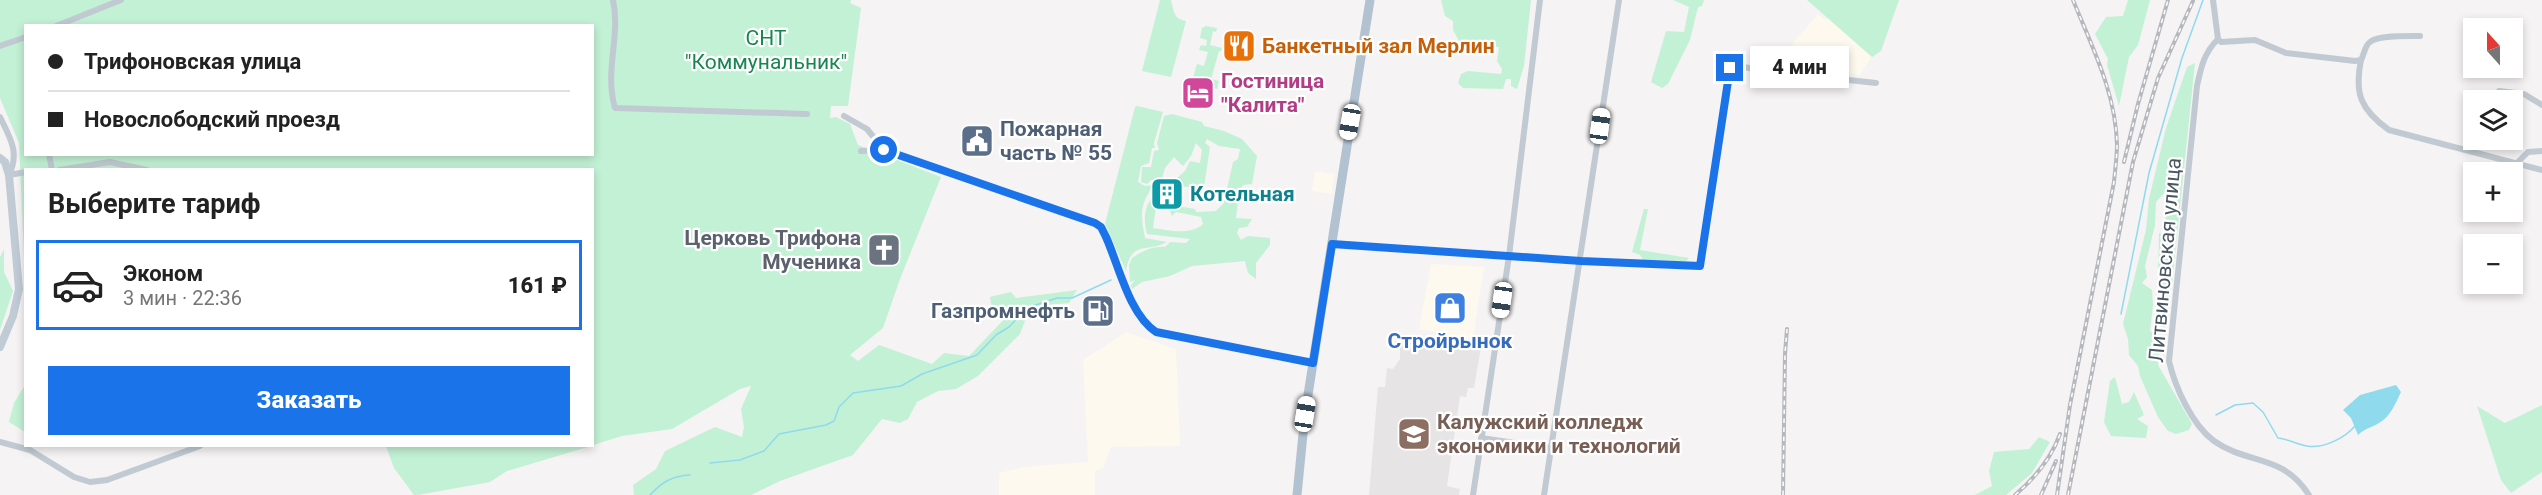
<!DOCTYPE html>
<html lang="ru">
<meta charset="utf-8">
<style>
:root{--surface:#fff;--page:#f2f2f2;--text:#222;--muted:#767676;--line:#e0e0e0;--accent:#1a73e8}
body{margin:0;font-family:Roboto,sans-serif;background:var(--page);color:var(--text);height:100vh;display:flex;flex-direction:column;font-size:22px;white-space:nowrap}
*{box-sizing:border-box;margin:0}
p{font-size:20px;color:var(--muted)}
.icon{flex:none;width:33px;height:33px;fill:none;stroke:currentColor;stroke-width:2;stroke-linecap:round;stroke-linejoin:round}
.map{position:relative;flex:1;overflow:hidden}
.panel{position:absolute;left:24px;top:168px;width:570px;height:279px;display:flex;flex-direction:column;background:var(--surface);border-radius:0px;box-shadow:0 3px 9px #0003}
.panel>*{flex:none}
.guide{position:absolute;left:24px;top:24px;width:570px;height:132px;border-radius:0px;box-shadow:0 3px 9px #0003;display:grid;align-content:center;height:132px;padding:0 24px;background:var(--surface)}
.needle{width:39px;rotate:339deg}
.controls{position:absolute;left:2463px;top:18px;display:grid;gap:12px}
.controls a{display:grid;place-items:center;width:60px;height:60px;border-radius:0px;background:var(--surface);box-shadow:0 3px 9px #0003;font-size:30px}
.end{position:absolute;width:27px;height:27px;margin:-14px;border:8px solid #1a73e8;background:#fff;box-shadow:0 0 0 3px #fff}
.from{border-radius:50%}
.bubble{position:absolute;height:42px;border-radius:0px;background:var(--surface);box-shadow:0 3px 9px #0003;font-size:20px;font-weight:800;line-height:42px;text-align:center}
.car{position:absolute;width:18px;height:36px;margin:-18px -9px;border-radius:8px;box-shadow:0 0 4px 2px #0007;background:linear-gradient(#fff 24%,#345 0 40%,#fff 0 76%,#345 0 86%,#fff 0)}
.guide b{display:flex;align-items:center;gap:21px;height:57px;font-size:22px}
.guide b+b{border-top:2px solid var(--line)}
.guide i{width:15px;height:15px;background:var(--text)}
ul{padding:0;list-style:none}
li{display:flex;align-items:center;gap:18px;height:90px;margin:0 12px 9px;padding:0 12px;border:3px solid transparent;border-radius:0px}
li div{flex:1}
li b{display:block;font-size:22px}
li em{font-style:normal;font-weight:800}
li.active{border-color:var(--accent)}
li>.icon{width:54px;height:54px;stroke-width:1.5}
h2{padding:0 24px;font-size:27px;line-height:72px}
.cta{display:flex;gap:12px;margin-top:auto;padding:12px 24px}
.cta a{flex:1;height:69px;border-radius:0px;background:var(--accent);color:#fff;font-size:24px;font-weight:800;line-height:69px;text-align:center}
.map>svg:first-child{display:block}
.commercial{fill:#fdf9ef}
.education{fill:#e6e4e5}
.green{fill:#c3f1d5;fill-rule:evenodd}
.water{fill:#90daee}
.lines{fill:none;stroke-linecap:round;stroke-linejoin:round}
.stream{stroke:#90daee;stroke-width:1.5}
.street{stroke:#c1cad2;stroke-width:6}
.secondary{stroke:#c1cbd6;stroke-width:8}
.primary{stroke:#b3c2d1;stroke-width:9}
.rail-casing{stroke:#b5b8bd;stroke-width:4}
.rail{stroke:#fff;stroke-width:1.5;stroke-dasharray:4.5;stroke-linecap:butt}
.route{stroke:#1a73e8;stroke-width:8}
.labels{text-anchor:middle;stroke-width:4.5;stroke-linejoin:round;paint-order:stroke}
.park-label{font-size:21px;fill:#17864f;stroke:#fff}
.food-label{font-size:21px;font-weight:bold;fill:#c56008;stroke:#fff;text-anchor:start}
.hotel-label{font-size:21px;font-weight:bold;fill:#b23c85;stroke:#fff;text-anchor:start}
.service-label{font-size:21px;font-weight:bold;fill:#4e5e75;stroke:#fff;text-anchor:start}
.culture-label{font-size:21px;font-weight:bold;fill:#0d838f;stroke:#fff;text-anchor:start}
.worship-label{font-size:21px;font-weight:bold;fill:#5b616d;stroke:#fff;text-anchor:end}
.street-label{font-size:21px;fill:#4a5661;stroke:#fff}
.shop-label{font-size:21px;font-weight:bold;fill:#366cbe;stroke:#fff}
.education-label{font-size:21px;font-weight:bold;fill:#785e54;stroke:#fff;text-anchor:start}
</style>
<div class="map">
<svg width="2542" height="495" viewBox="0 0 2542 495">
<rect width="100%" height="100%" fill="#f5f3f3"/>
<!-- commercial -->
<g class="commercial">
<polygon points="1818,14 1826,20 1828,18 1872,57 1860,75 1824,71 1824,67 1787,62 1788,52 1795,40"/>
<polygon points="1315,171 1334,174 1332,194 1312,191"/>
<polygon points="1431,264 1484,267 1473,339 1419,329"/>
<polygon points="1126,332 1176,349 1180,446 1111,447 1103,468 1095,471 1095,495 999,495 999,473 1023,467 1088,462 1083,360"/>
</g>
<!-- education -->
<polygon class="education" points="1400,334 1481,347 1474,388 1468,388 1466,397 1460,396 1447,486 1460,489 1459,495 1369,495 1378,387 1385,387 1387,368 1393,369 1400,359"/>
<!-- green -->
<g class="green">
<path d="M0 0H851L850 3 861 8 848 106H831L830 118 836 117 850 124 858 145 941 177 900 279 883 328 850 355 858 361 879 345 932 364 944 353 969 356 1011 312 992 309 990 297 1011 292 1016 298 1077 290 1069 303 1035 306 1025 321 1020 334 978 376 956 389 938 391 917 402 908 419 900 423 882 419 853 455 780 481 751 495H634L633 485 656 469 665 451 715 427 742 437 744 427 741 409 751 386 740 389 672 429 622 436 593 445 592 170H26L25 278 19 143 0 98ZM26 26H592V154H26Z"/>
<path d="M1160 0H1171C1174 12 1174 19 1186 21L1171 77 1142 71Z"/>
<polygon points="1441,0 1531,0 1524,66 1517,89 1511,86 1511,79 1506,79 1503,89 1463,88 1458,83 1461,74 1468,71 1501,74 1502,69 1497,61 1499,47 1461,45 1453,30 1453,21 1445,16"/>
<polygon points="1673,0 1704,0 1702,6 1698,7 1690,40 1668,84 1662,88 1651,82 1666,31 1684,32 1689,7"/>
<polygon points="1807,0 1899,0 1881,51 1872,57"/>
<polygon points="2128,0 2150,0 2138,45 2129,57 2119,106 2107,65 2108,59 2095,34 2106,17 2123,16"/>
<polygon points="1206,26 1217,28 1216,32 1213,31 1210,45 1222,48 1221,51 1219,51 1211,79 1219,81 1217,89 1188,81 1189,78 1193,78 1197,64 1204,66 1208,52 1199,50 1201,45 1206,46 1207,40 1200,38 1202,28"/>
<polygon points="2195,63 2172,283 2164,330 2161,321 2164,287 2158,272 2159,233 2166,235 2165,192 2156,202 2155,225 2145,266 2147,277 2142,283 2152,290 2153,305 2150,330 2160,345 2158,365 2192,424 2189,430 2176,434 2168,431 2158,417 2140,376 2138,366 2129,355 2128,339 2123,324 2146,230 2149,199 2166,128 2187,67"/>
<path d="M1137 106 1163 112 1154 143 1155 148H1152L1149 163 1141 166 1138 182 1145 186 1152 185C1150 192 1146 196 1144 203 1140 214 1143 227 1145 238L1167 242C1147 253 1131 240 1126 271L1105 224 1135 107Z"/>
<path d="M1172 114 1202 122 1204 126 1224 131 1242 139 1257 156 1252 184 1243 185 1239 193 1236 218 1252 219 1247 227 1239 228 1237 233 1241 240 1248 236 1270 238V245L1256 263V279L1248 273 1245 261 1192 266 1170 276 1142 282 1132 289 1131 285 1135 280 1130 282 1129 265 1132 258C1143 251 1152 246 1165 247L1170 242 1186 243 1190 239 1147 234C1142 214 1146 205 1157 189L1163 192 1157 199 1153 228C1168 230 1190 236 1203 224L1201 217 1176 212 1172 216 1170 211 1171 205 1195 209 1196 212 1216 211 1224 203 1233 162 1238 159 1240 149 1219 146 1207 139 1205 143 1210 147 1204 187 1200 190 1197 201 1190 196 1189 187 1177 186 1175 180 1185 171 1190 161 1200 163 1202 150 1196 143 1191 156 1183 166 1174 157 1165 168 1161 181 1151 180 1147 184 1141 182 1142 167H1151L1154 151 1159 150 1157 143 1164 116Z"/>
<polygon points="1644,209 1648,209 1640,250 1689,258 1686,261 1643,260 1640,255 1632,252"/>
<polygon points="4,249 4,272 13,291 0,330 0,257"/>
<polygon points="2115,377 2122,404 2129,402 2134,392 2144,415 2137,419 2148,426 2146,438 2111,436 2104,422 2110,381"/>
<polygon points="25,385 26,432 25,432 9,422 14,403"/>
<polygon points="2542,405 2542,472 2511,493 2501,480 2477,406 2505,423"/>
<polygon points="2039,437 2050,442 2032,473 2006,495 1975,495 1992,486 1989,471 1994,452 2029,449"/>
<polygon points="386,446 591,446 507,471 490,482 418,495 414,495 394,468"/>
</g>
<!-- water -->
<path class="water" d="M2396 385 2401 392C2395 404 2391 416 2379 423 2371 428 2365 428 2358 435L2351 418 2343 410 2360 395Z"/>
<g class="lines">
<!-- stream -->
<g class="stream">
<polyline points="2121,314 2149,173 2182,58 2203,0"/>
<path d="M2216 415 2235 405 2253 403 2263 412 2278 438C2288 439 2296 444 2307 446 2323 449 2345 438 2355 426"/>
<polyline points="710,463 740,460 764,451 779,434 826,425 834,421 839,407 853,393 901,386 922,374 977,355 996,335 1009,327 1027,308 1057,298 1072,298 1111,280"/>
<path d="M650 495C662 482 672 476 690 475"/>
</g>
<!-- street -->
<g class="street">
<path d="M613 0C621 36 604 70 615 108L807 114"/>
<path d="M2213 0 2218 39C2204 53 2201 67 2197 86L2169 361C2175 387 2192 425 2214 441 2248 465 2282 453 2309 495"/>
<polyline points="56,26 121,0"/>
<path d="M2218 39 2221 42 2255 40 2286 53 2355 61 2361 60C2364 55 2365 45 2370 42 2378 35 2409 36 2420 36"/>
<polyline points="0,46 26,37"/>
<path d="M2361 60C2354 94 2361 110 2389 130L2542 170"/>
<polyline points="2499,91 2524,94 2542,105"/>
<polyline points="844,116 867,129 884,150"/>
<path d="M0 117C10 138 20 152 9 175"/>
<path d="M861 151 884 150 1095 223 1101 227 1106 236C1119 266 1129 314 1156 332L1313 363"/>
<polyline points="49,154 52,170"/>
<polyline points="2517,163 2528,152 2542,151"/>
<polyline points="59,170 110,162 147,170"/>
<polyline points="9,175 26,172"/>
<polyline points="1332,244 1581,261 1700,266 1730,67 1735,65 1758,70 1876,83"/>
<polyline points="1481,438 1551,448"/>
<polyline points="0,442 30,450 74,477 90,482 107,480 200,446"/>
<polyline points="1473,495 1509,256 1540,0"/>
<polyline points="1544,495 1619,0"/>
</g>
<!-- secondary -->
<polyline class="secondary" points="0,158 5,162 9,175 19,289 13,316 0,347"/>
<!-- primary -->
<polyline class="primary" points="1297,495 1305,414 1370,0"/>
<!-- rail casing -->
<g class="rail-casing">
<g id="rail">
<polyline points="2124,162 2138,104 2168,0"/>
<polyline points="1783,495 1785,354 1787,329"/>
<path d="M2015 495C2035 478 2051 459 2060 434"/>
<polyline points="2041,495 2056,461"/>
<path d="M2057 495 2070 405 2114 182C2115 170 2117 157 2117 145 2116 93 2092 47 2073 0"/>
<polyline points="2068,495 2133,162 2158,78 2193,1"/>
</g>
</g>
<!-- rail -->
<use href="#rail" class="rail"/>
</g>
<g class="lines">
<!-- route -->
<path class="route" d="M884 150 1095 223 1101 227 1106 237C1119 266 1129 314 1156 332L1313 363 1332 244 1581 261 1700 266 1730 68"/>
</g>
<!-- icons -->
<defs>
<g id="restaurant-square" transform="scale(1.725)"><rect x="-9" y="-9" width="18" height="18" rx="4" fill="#e8710a" stroke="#fff"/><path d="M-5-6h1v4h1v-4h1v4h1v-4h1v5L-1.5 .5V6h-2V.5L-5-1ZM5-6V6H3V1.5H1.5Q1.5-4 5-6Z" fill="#fff"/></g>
<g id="hotel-square" transform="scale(1.725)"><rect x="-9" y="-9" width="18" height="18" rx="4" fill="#d1479c" stroke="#fff"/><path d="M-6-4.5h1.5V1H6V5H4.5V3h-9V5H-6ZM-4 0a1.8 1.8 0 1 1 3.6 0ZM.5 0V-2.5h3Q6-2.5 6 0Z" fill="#fff"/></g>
<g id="civic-square" transform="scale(1.725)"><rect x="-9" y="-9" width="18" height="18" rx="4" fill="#5c6f8a" stroke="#fff"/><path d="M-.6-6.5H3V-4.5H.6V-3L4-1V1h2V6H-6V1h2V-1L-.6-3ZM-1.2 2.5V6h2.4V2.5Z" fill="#fff"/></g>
<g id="building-square" transform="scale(1.725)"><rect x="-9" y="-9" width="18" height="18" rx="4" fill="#0f9aa8" stroke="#fff"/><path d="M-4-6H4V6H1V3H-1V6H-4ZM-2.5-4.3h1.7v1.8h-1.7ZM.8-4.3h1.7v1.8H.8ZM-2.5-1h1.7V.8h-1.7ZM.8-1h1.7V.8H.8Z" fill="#fff"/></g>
<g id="church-square" transform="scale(1.725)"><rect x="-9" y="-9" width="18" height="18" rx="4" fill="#6b7280" stroke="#fff"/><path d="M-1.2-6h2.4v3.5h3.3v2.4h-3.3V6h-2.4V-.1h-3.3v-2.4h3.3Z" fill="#fff"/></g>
<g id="shop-square" transform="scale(1.725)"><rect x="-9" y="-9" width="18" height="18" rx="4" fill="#3f7fe0" stroke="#fff"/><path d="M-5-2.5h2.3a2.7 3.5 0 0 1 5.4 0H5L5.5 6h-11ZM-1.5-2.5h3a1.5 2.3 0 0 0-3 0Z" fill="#fff"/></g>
<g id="fuel-square" transform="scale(1.725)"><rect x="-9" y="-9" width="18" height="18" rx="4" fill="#5c6f8a" stroke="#fff"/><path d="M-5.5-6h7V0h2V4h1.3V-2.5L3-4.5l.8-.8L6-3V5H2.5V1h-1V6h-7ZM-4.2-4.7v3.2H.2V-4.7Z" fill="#fff"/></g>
<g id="university-square" transform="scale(1.725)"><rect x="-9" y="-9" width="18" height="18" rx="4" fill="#8d6e63" stroke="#fff"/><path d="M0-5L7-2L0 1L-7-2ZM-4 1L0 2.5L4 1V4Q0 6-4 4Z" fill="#fff"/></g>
</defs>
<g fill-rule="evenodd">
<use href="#restaurant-square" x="1239" y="46"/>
<use href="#hotel-square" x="1198" y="93"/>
<use href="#civic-square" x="977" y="141"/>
<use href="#building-square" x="1167" y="194"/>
<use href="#church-square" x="884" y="250"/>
<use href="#shop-square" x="1450" y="308"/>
<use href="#fuel-square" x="1098" y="311"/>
<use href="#university-square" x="1414" y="434"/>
</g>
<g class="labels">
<!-- park labels -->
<g class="park-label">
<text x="766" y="45">СНТ<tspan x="766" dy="24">"Коммунальник"</tspan></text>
</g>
<!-- food labels -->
<g class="food-label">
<text x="1262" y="53">Банкетный зал Мерлин</text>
</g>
<!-- hotel labels -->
<g class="hotel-label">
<text x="1221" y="88">Гостиница<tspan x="1221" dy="24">"Калита"</tspan></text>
</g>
<!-- service labels -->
<g class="service-label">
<text x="1000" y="136">Пожарная<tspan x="1000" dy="24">часть № 55</tspan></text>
<text x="1075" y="318" text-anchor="end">Газпромнефть</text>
</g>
<!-- culture labels -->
<g class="culture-label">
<text x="1190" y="201">Котельная</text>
</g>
<!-- worship labels -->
<g class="worship-label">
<text x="861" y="245">Церковь Трифона<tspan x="861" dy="24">Мученика</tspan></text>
</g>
<!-- street labels -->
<g class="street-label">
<text transform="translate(2165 260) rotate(-85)" y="7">Литвиновская улица</text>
</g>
<!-- shop labels -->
<g class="shop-label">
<text x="1450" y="348">Стройрынок</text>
</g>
<!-- education labels -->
<g class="education-label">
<text x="1437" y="429">Калужский колледж<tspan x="1437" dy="24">экономики и технологий</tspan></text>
</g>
</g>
</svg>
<div class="controls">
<a><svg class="needle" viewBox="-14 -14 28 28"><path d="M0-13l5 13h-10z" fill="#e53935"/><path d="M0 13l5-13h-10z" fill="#767676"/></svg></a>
<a><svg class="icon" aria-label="layers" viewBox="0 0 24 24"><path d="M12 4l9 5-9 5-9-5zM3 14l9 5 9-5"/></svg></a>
<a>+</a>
<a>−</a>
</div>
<i class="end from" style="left:884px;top:150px"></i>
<i class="end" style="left:1730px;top:68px"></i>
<div class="bubble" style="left:1750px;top:46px;width:99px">4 мин</div>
<i class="car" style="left:1350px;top:122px;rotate:190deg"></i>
<i class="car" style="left:1600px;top:126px;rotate:8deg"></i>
<i class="car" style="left:1502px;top:300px;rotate:188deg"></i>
<i class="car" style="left:1305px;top:414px;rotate:9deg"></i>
<div class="guide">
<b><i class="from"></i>Трифоновская улица</b>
<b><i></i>Новослободский проезд</b>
</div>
<section class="panel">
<h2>Выберите тариф</h2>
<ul>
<li class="active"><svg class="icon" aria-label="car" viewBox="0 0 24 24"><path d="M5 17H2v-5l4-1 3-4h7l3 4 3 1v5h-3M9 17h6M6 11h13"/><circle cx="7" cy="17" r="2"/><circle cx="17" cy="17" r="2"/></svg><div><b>Эконом</b><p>3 мин · 22:36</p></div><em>161 ₽</em></li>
</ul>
<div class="cta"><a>Заказать</a></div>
</section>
</div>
